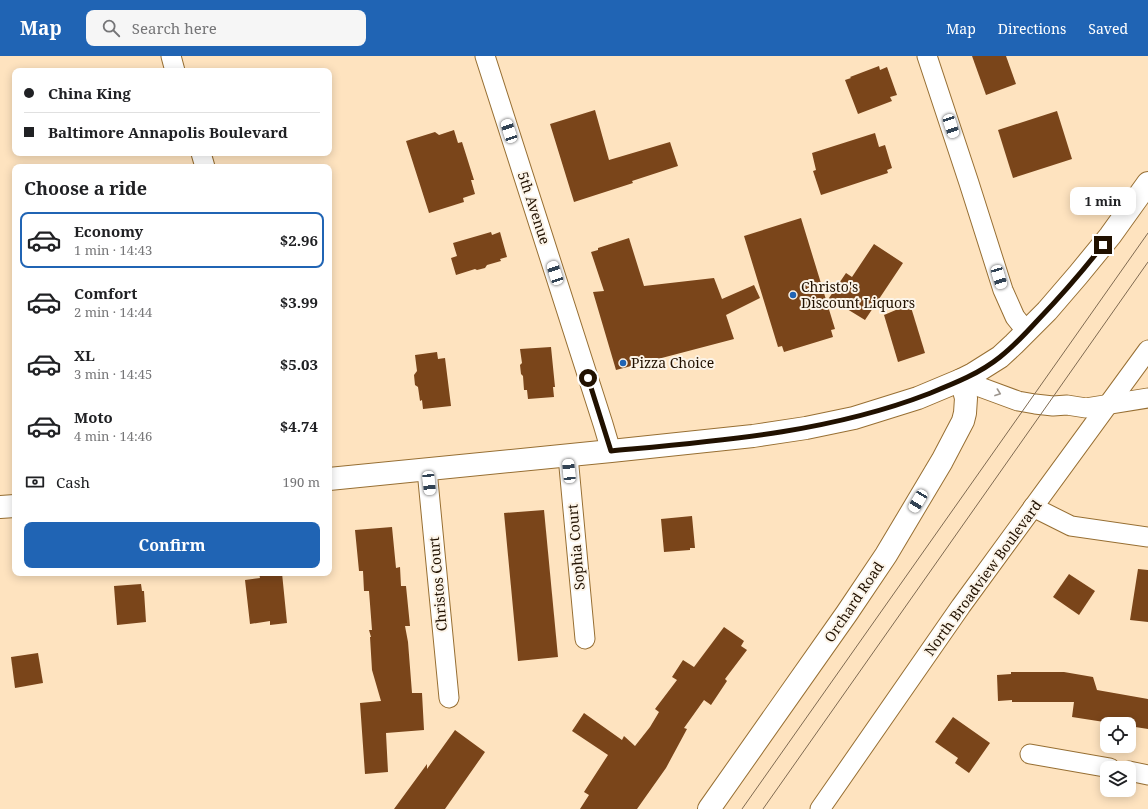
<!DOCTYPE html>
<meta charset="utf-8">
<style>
:root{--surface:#fff;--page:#f6f6f6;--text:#202124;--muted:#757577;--line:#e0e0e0;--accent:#2064b4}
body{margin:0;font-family:"Noto Serif",serif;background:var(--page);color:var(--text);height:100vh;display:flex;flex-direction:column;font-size:15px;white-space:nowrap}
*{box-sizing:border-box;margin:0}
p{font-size:13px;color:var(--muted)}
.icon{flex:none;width:22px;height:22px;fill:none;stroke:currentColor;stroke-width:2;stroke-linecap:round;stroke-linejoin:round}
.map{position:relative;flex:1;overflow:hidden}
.drawer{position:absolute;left:12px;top:108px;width:320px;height:412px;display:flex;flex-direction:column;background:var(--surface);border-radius:8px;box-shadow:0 2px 10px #0003}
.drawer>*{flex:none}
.guide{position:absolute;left:12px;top:12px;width:320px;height:88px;border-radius:8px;box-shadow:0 2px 10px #0003;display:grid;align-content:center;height:88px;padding:0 12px;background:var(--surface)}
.controls{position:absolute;left:1100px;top:661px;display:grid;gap:8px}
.controls a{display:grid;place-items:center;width:36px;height:36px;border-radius:8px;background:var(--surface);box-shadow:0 2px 10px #0003;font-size:20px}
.end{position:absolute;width:18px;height:18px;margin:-9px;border:5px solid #211100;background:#fff;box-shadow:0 0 0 2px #fff}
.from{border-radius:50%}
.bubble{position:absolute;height:28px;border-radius:8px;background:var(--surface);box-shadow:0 2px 10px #0003;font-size:13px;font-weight:700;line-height:28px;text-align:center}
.car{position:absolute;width:12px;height:24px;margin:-12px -6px;border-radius:5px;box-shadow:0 0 3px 1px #0007;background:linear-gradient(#fff 24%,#345 0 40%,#fff 0 76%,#345 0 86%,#fff 0)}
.guide b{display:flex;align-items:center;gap:14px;height:38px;font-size:15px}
.guide b+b{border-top:1px solid var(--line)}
.guide i{width:10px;height:10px;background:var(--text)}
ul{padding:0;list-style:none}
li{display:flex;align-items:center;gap:12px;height:56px;margin:0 8px 6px;padding:0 4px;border:2px solid transparent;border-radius:8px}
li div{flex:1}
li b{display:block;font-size:15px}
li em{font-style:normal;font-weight:700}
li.selected{border-color:var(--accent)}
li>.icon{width:36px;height:36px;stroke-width:1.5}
h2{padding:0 12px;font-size:18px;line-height:48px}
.pay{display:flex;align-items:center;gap:10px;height:44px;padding:0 12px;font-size:15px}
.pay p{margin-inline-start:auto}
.cta{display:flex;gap:8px;margin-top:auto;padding:8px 12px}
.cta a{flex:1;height:46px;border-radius:8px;background:var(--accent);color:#fff;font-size:16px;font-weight:700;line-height:46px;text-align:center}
header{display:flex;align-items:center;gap:24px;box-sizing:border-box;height:56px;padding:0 20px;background:var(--accent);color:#fff}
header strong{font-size:19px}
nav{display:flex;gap:22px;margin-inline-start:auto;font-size:14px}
.search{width:280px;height:36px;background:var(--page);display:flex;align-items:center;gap:10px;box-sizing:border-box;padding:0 14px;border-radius:8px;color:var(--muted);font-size:15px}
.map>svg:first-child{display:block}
.building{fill:#7a451a}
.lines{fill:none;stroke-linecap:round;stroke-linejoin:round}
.street-casing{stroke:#976f33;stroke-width:21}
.secondary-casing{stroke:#976f33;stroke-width:24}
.street{stroke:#fff;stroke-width:19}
.secondary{stroke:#fff;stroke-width:22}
.tram{stroke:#7f6a51;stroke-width:1}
.oneway{stroke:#9b948c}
.route{stroke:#211100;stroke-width:5}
.poi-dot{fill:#2064b4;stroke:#fcf4e8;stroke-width:1.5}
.labels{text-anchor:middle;stroke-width:4;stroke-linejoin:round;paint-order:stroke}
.street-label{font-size:14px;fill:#211100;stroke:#fcf4e8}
.poi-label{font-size:14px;fill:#211100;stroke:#fcf4e8;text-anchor:start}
</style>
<header>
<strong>Map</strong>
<div class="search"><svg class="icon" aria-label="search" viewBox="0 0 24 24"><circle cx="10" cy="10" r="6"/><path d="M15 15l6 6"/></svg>Search here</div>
<nav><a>Map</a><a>Directions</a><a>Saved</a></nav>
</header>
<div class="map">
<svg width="1148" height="753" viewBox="0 0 1148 753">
<rect width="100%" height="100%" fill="#fee3bf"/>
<!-- building -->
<g class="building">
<polygon points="972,0 1006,0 1016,28 986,39"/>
<polygon points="879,10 880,14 887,11 897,39 890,41 892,45 858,58 845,24 851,22 850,21"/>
<polygon points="595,54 609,104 670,86 678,110 632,125 633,127 574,146 550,68"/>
<polygon points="1057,55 1072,103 1013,122 998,74"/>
<polygon points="454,74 458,87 462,86 474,124 471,124 475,138 463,142 464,146 429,157 406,85 435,76 439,79"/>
<polygon points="875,77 879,91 885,89 892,112 887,114 888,117 821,139 813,115 816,114 812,97"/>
<polygon points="801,162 835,273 831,274 833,281 784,296 782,290 778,291 744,180"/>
<polygon points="491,176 492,179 500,176 507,201 500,203 501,205 487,209 485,212 477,214 475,213 456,219 451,202 457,200 453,187"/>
<polygon points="629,182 644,230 714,222 722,243 754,229 760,242 726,259 734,283 616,314 593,236 604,235 591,196 598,194 598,192"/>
<polygon points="874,188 903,207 865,264 829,242 846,217 852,221"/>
<polygon points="910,248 925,297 898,306 884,259"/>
<polygon points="551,291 555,331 553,331 554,341 528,343 527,334 524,334 523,320 521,318 520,309 522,307 520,293"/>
<polygon points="437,296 438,303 445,302 451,350 423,353 422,344 420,345 418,331 415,329 414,319 417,315 415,299"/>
<polygon points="544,454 558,601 518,605 504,457"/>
<polygon points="692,460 695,492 690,492 690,494 664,496 661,463"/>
<polygon points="392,471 396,512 400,511 401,530 406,530 410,570 405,570 408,586 412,637 422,637 424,674 386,677 388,716 365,718 360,647 381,645 372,614 370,581 371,581 369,574 372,574 369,535 364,535 363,515 359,515 355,474"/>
<polygon points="1138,513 1148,514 1148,566 1130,564"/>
<polygon points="259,517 282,517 287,567 270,569 270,565 250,568 245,524 260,522"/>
<polygon points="1069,518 1095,535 1079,559 1053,541"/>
<polygon points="141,528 142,535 144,535 146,566 117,569 114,530"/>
<polygon points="724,571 744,585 741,590 747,594 725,623 727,625 711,649 704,644 684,672 687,673 666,712 637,753 580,753 589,739 584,736 608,699 572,675 584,657 622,684 624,680 635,690 650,671 659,656 655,653 677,624 672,621 683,604 694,611"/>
<polygon points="38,597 43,627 15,632 11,601"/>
<polygon points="1011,616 1064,616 1093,621 1097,634 1148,643 1148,673 1129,670 1129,668 1117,668 1072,661 1074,646 1012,646 1012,644 998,645 997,619 1011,618"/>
<polygon points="953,661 990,687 969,717 955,707 958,702 935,686"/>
<polygon points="455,674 485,696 445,753 394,753 427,708 427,713"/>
</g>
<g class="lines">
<!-- street casing -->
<g class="street-casing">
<g id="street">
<polyline points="171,0 175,15"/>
<polyline points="485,0 603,368 611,395"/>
<polyline points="927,0 969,127 1003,234 1015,261 1027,276"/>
<polyline points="201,97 205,111"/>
<polyline points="961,324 1018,345 1035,348 1053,350 1067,349 1086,352 1148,342"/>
<polyline points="568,400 585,583"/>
<polyline points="427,414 449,642"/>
<polyline points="1033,451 1071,470 1148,481"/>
<polyline points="1030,698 1110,712"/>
<polyline points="1129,715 1148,719"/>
<polyline points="820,753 961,550 1148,294"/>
</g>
</g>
<!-- secondary casing -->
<g class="secondary-casing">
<g id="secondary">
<polyline points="329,423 611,395 753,380 806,372 854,362 918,342 961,324 973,318 1000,301 1014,288 1047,255 1078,219 1110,180 1148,127"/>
<polyline points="0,451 15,450"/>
<polyline points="709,753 847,557 886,499 942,405 963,365 965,357 966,342 961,324"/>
</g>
</g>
<!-- street -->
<use href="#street" class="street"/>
<!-- secondary -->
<use href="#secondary" class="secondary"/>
<!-- tram -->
<g class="tram">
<polyline points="742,753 1148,177"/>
<polyline points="763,753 1148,206"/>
</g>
</g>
<!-- one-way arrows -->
<defs><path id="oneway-chevron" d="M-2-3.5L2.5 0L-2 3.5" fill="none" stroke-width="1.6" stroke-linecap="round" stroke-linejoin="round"/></defs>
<use class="oneway" href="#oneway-chevron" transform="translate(998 337) rotate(20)"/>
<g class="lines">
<!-- route -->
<path class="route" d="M588 322 611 395C718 385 827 377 928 338 953 328 979 318 1000 301 1014 290 1026 277 1037 265 1060 241 1082 216 1103 189"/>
</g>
<!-- markers -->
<g class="poi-dot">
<circle cx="793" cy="239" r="4"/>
<circle cx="623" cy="307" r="4"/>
</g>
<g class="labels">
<!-- street labels -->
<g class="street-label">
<text transform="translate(534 152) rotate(72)" y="5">5th Avenue</text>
<text transform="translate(576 491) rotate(-95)" y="5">Sophia Court</text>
<text transform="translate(983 522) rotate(-54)" y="5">North Broadview Boulevard</text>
<text transform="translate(438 528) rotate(-95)" y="5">Christos Court</text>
<text transform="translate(854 546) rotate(-56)" y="5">Orchard Road</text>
</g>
<!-- poi labels -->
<g class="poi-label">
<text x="801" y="236">Christo's<tspan x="801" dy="16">Discount Liquors</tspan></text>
<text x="631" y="312">Pizza Choice</text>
</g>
</g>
</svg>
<div class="controls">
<a><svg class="icon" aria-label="locate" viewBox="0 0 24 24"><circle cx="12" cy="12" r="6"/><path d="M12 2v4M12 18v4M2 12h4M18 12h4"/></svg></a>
<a><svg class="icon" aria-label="layers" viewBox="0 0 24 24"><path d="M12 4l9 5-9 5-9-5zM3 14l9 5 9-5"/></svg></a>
</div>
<i class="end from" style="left:588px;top:322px"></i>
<i class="end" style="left:1103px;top:189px"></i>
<div class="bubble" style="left:1070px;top:131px;width:66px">1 min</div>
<i class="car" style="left:951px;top:70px;rotate:162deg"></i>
<i class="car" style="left:509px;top:75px;rotate:342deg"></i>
<i class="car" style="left:555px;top:217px;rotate:342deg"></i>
<i class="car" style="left:999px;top:221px;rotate:163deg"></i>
<i class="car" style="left:569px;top:415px;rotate:354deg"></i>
<i class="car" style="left:429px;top:427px;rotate:174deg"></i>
<i class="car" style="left:918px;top:445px;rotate:211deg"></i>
<div class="guide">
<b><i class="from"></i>China King</b>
<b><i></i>Baltimore Annapolis Boulevard</b>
</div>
<section class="drawer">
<h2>Choose a ride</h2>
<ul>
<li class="selected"><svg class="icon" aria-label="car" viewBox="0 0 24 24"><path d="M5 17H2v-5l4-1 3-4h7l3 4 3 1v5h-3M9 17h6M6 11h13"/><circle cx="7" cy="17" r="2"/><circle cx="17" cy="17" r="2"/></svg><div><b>Economy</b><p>1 min · 14:43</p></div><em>$2.96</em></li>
<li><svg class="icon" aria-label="car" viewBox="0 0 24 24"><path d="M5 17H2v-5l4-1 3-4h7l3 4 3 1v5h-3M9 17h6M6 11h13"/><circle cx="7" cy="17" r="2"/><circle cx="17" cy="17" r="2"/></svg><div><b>Comfort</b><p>2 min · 14:44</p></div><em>$3.99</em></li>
<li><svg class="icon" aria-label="car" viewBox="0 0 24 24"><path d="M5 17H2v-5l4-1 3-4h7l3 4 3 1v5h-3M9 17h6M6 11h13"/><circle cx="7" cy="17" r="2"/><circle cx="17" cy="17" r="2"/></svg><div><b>XL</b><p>3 min · 14:45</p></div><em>$5.03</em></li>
<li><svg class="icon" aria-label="car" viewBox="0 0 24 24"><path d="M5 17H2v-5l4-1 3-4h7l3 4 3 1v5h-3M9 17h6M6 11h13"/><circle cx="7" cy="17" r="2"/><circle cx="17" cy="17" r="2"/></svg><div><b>Moto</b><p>4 min · 14:46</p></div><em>$4.74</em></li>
</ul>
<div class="pay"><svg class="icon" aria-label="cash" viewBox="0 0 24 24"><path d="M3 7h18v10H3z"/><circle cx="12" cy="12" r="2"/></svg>Cash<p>190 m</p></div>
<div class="cta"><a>Confirm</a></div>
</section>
</div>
